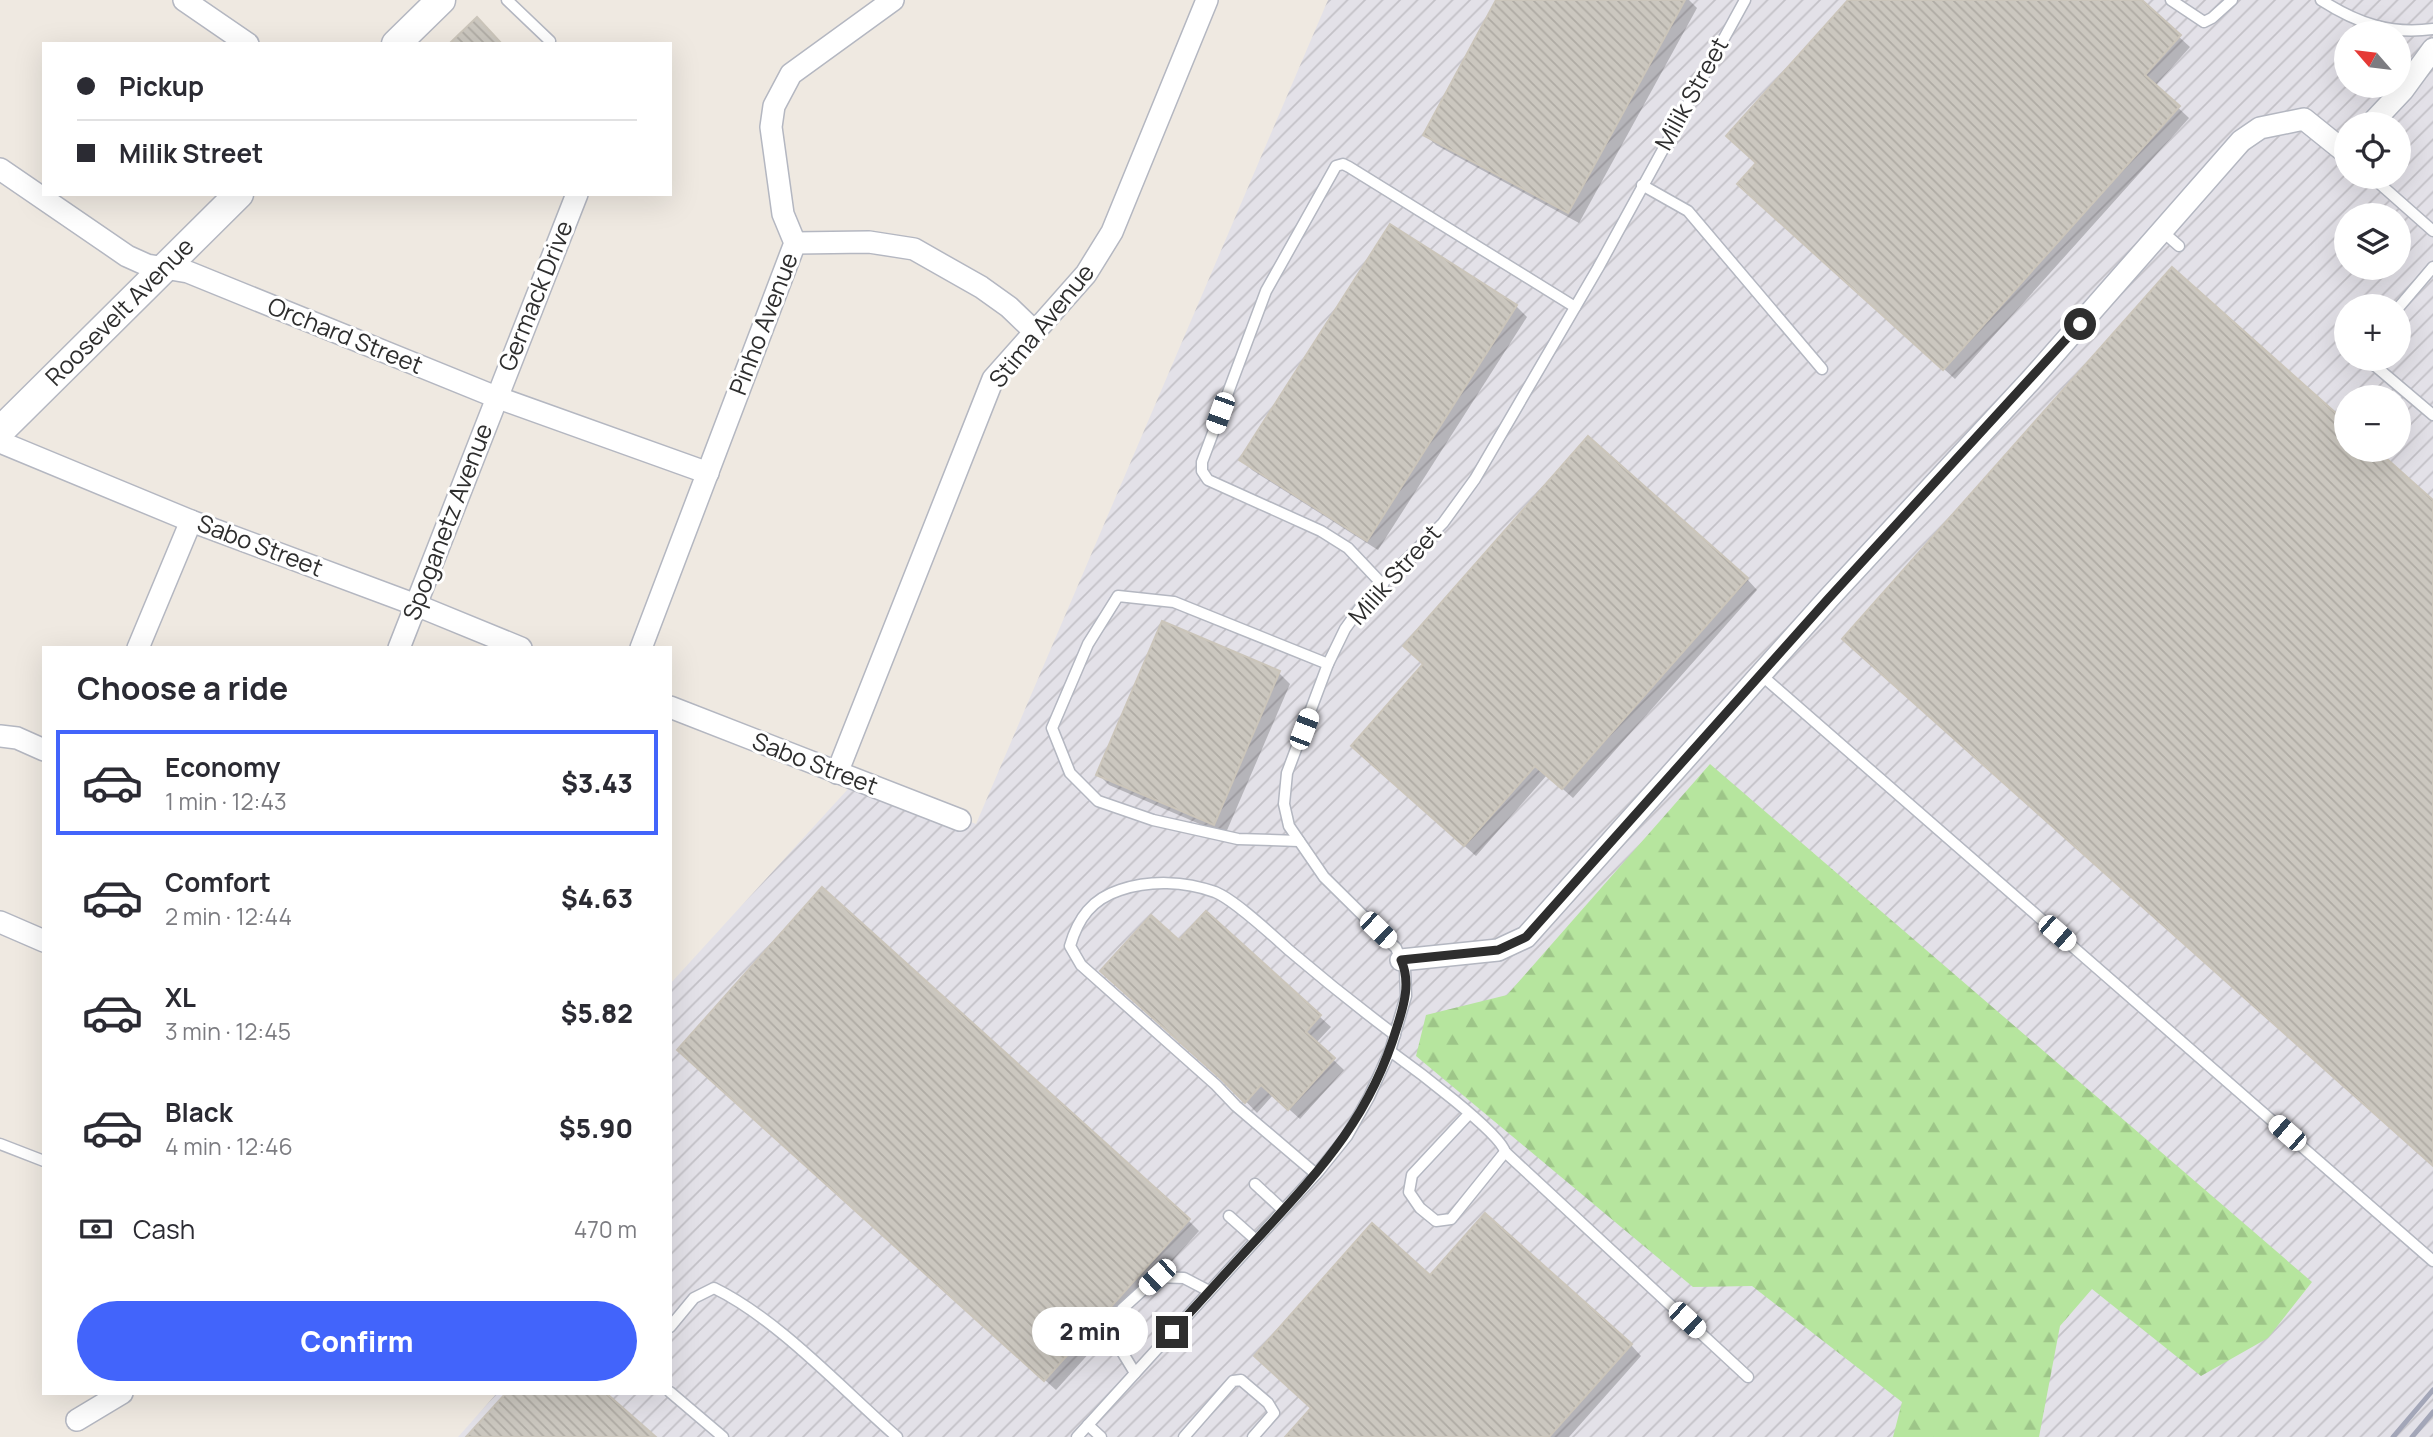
<!DOCTYPE html>
<meta charset="utf-8">
<style>
:root{--surface:#fff;--page:#f2f2f3;--text:#2b2b33;--muted:#7c7c81;--line:#e1e1e2;--accent:#4264fb}
body{margin:0;font-family:Manrope,sans-serif;background:var(--page);color:var(--text);height:100vh;display:flex;flex-direction:column;font-size:26px;white-space:nowrap}
*{box-sizing:border-box;margin:0}
p{font-size:23px;color:var(--muted)}
.icon{flex:none;width:38px;height:38px;fill:none;stroke:currentColor;stroke-width:2;stroke-linecap:round;stroke-linejoin:round}
.map{position:relative;flex:1;overflow:hidden}
.side{position:absolute;left:42px;top:646px;width:630px;height:749px;display:flex;flex-direction:column;background:var(--surface);border-radius:0px;box-shadow:0 7px 28px #0002}
.side>*{flex:none}
.top-card{position:absolute;left:42px;top:42px;width:630px;height:154px;border-radius:0px;box-shadow:0 7px 28px #0002;display:grid;align-content:center;height:154px;padding:0 35px;background:var(--surface)}
.needle{width:46px;rotate:298deg}
.fabs{position:absolute;left:2334px;top:21px;display:grid;gap:14px}
.fabs a{display:grid;place-items:center;width:77px;height:77px;border-radius:50%;background:var(--surface);box-shadow:0 7px 28px #0002;font-size:35px}
.end{position:absolute;width:32px;height:32px;margin:-16px;border:9px solid #2e2e2e;background:#fff;box-shadow:0 0 0 4px #fff}
.from{border-radius:50%}
.bubble{position:absolute;height:49px;border-radius:24px;background:var(--surface);box-shadow:0 7px 28px #0002;font-size:23px;font-weight:800;line-height:49px;text-align:center}
.car{position:absolute;width:21px;height:42px;margin:-21px -10px;border-radius:9px;box-shadow:0 0 5px 2px #0007;background:linear-gradient(#fff 24%,#345 0 40%,#fff 0 76%,#345 0 86%,#fff 0)}
.top-card b{display:flex;align-items:center;gap:24px;height:66px;font-size:26px}
.top-card b+b{border-top:2px solid var(--line)}
.top-card i{width:18px;height:18px;background:var(--text)}
ul{padding:0;list-style:none}
li{display:flex;align-items:center;gap:21px;height:105px;margin:0 14px 10px;padding:0 21px;border:4px solid transparent;border-radius:0px}
li div{flex:1}
li b{display:block;font-size:26px}
li em{font-style:normal;font-weight:800}
li.on{border-color:var(--accent)}
li>.icon{width:63px;height:63px;stroke-width:1.5}
h2{padding:0 35px;font-size:32px;line-height:84px}
.pay{display:flex;align-items:center;gap:18px;height:77px;padding:0 35px;font-size:26px}
.pay p{margin-inline-start:auto}
.cta{display:flex;gap:14px;margin-top:auto;padding:14px 35px}
.cta a{flex:1;height:80px;border-radius:42px;background:var(--accent);color:#fff;font-size:28px;font-weight:800;line-height:80px;text-align:center}
.map>svg:first-child{display:block}
.industrial{fill:url(#industrial-furrows);fill-rule:evenodd}
.forest{fill:url(#forest-firs)}
.shadow{fill:#0003}
.building{fill:url(#building-back-hatch);stroke:#cbc5ba;stroke-width:2}
.lines{fill:none;stroke-linecap:round;stroke-linejoin:round}
.service-casing{stroke:#b4b7c1;stroke-width:13}
.minor-casing{stroke:#b4b7c1;stroke-width:24}
.secondary-casing{stroke:#b4b7c1;stroke-width:31}
.service{stroke:#fff;stroke-width:10}
.minor{stroke:#fff;stroke-width:21}
.secondary{stroke:#fff;stroke-width:28}
.rail{stroke:#a3a6b8;stroke-width:5}
.route{stroke:#2e2e2e;stroke-width:9}
.labels{text-anchor:middle;stroke-width:6;stroke-linejoin:round;paint-order:stroke}
.street-label{font-size:24px;fill:#2e2e2e;stroke:#fff}
</style>
<div class="map">
<svg width="2433" height="1437" viewBox="0 0 2433 1437">
<defs>
<pattern id="industrial-furrows" width="10" height="10" patternUnits="userSpaceOnUse" patternTransform="scale(1.75)"><rect width="10" height="10" fill="#e3e1e8"/><path d="M-1 1l2-2M0 10L10 0M9 11l2-2" fill="none" stroke="#c3c1c7"/></pattern>
<pattern id="forest-firs" width="22" height="20" patternUnits="userSpaceOnUse" patternTransform="scale(1.75)"><rect width="22" height="20" fill="#b6e59e"/><path d="M5 1l3.5 6h-7zM16 11l3.5 6h-7z" fill="#9dc588"/></pattern>
<pattern id="building-back-hatch" width="6" height="6" patternUnits="userSpaceOnUse" patternTransform="scale(1.75)"><rect width="6" height="6" fill="#cbc7bf"/><path d="M-1 5l2 2M0 0l6 6M5-1l2 2" fill="none" stroke="#afaba4"/></pattern>
</defs>
<rect width="100%" height="100%" fill="#efe9e1"/>
<!-- industrial -->
<path class="industrial" d="M1328 0H2433V1437H458L497 1393H670V984L858 778 976 824ZM2347 33H2399V86H2347ZM2347 124H2399V177H2347ZM2347 215H2399V268H2347ZM2347 306H2399V359H2347ZM2347 397H2399V450H2347Z"/>
<!-- forest -->
<polygon class="forest" points="1710,764 2312,1282 2268,1338 2201,1376 2092,1289 2060,1326 2039,1437 1893,1437 1902,1402 1752,1286 1693,1287 1416,1056 1426,1015 1507,995"/>
<!-- shadow -->
<g class="shadow">
<polygon points="1498,0 1689,0 1697,8 1579,223 1436,145 1425,134"/>
<polygon points="1851,0 2139,0 2190,47 2155,86 2189,118 1955,379 1750,194 1758,163"/>
<polygon points="1516,306 1527,317 1378,550 1252,470 1242,460"/>
<polygon points="1747,579 1757,590 1573,798 1547,775 1476,856 1364,757 1425,664"/>
<polygon points="1279,673 1290,684 1225,835 1109,785 1098,774"/>
<polygon points="1206,913 1331,1027 1316,1043 1344,1070 1300,1119 1273,1095 1257,1113 1233,1088 1179,943"/>
<polygon points="690,1060 1188,1220 1199,1231 1056,1390"/>
<polygon points="1631,1345 1641,1356 1569,1437 1287,1437"/>
</g>
<!-- building -->
<g class="building">
<polygon points="1496,0 1685,0 1568,213 1423,135"/>
<polygon points="1848,0 2142,0 2181,35 2145,75 2180,106 1943,370 1737,184 1756,163 1726,136"/>
<polygon points="477,17 502,44 449,44"/>
<polygon points="1390,224 1517,305 1367,541 1239,460"/>
<polygon points="2172,267 2347,423 2347,450 2377,450 2433,500 2433,1166 1842,639"/>
<polygon points="1588,436 1748,578 1562,789 1535,766 1464,846 1351,746 1423,664 1403,646"/>
<polygon points="1162,621 1280,671 1214,825 1096,775"/>
<polygon points="822,887 1190,1219 1044,1381 677,1050"/>
<polygon points="1206,911 1321,1015 1306,1032 1335,1058 1288,1110 1261,1085 1245,1103 1221,1079 1100,971 1151,915 1179,940"/>
<polygon points="1485,1213 1632,1344 1549,1437 1285,1437 1311,1408 1254,1356 1372,1223 1430,1275"/>
<polygon points="506,1393 606,1393 656,1437 466,1437"/>
</g>
<g class="lines">
<!-- service casing -->
<g class="service-casing">
<g id="service">
<polyline points="507,0 550,41 549,44"/>
<polyline points="2171,0 2204,22 2212,18 2232,0"/>
<path d="M2321 0C2357 23 2390 35 2433 29"/>
<polyline points="2372,177 2433,231"/>
<polyline points="1642,185 1688,211 1822,369"/>
<polyline points="2162,231 2179,246"/>
<polyline points="2399,307 2433,267"/>
<polyline points="2367,359 2433,415"/>
<polyline points="1383,585 1348,548 1321,531 1208,480 1202,471 1202,462 1266,291 1336,166 1343,164 1349,167 1575,307"/>
<polyline points="1760,674 2433,1261"/>
<polyline points="1299,841 1238,839 1153,820 1098,801 1070,773 1052,728 1088,644 1118,596 1174,602 1328,664"/>
<path d="M1390 1051C1411 1066 1501 1133 1505 1152L1451 1219 1436 1221 1420 1208 1409 1192 1412 1175 1469 1114"/>
<polyline points="0,1144 44,1161"/>
<polyline points="1505,1152 1748,1377"/>
<path d="M1316 1174 1236 1106 1216 1085 1081 965 1070 946C1078 918 1092 899 1120 890 1150 880 1184 881 1215 892 1235 900 1273 936 1290 951 1324 980 1359 1008 1395 1035"/>
<polyline points="1255,1184 1283,1210"/>
<polyline points="1229,1216 1256,1240"/>
<path d="M670 1327 694 1298 714 1288C778 1319 843 1390 897 1437"/>
<polyline points="1135,1373 1113,1337 1122,1309 1157,1277 1184,1278 1209,1291"/>
<polyline points="670,1392 723,1437"/>
<polyline points="1088,1425 1101,1437"/>
<polyline points="1077,1437 1318,1172 1347,1136 1369,1097 1390,1051 1406,996 1405,969 1396,948 1324,877 1289,826 1284,804 1287,773 1328,664 1345,629 1365,601 1443,523 1475,479 1598,268 1745,0"/>
<polyline points="1184,1437 1233,1381 1241,1380 1268,1403 1274,1413 1253,1437"/>
</g>
</g>
<!-- minor casing -->
<g class="minor-casing">
<g id="minor">
<polyline points="184,0 248,44"/>
<polyline points="2371,124 2403,90 2433,49"/>
<polyline points="0,169 127,256 147,265 188,272 496,397 708,473"/>
<polyline points="795,243 869,242 914,249 981,287 1009,307 1034,331"/>
<polyline points="0,442 191,521 416,605 521,648"/>
<polyline points="138,648 191,521"/>
<polyline points="399,648 577,194"/>
<polyline points="641,648 795,243 783,214 771,127 774,106 791,74 893,0"/>
<polyline points="670,707 960,820"/>
<polyline points="0,736 17,738 44,750"/>
<polyline points="837,773 993,379 1086,274 1112,232 1207,0"/>
<polyline points="0,922 44,941"/>
<polyline points="1401,960 1498,950 1526,937 1828,599 2031,380 2241,141 2260,128 2304,119 2345,152 2347,151"/>
<polyline points="77,1420 122,1393"/>
</g>
</g>
<!-- secondary casing -->
<g class="secondary-casing">
<g id="secondary">
<polyline points="396,44 441,0"/>
<polyline points="0,431 239,194"/>
</g>
</g>
<!-- service -->
<use href="#service" class="service"/>
<!-- minor -->
<use href="#minor" class="minor"/>
<!-- secondary -->
<use href="#secondary" class="secondary"/>
<!-- rail -->
<g class="rail">
<polyline points="2393,1437 2433,1390"/>
<polyline points="2412,1437 2433,1412"/>
</g>
</g>
<g class="lines">
<!-- route -->
<path class="route" d="M1172 1332C1201 1301 1229 1269 1258 1238 1320 1170 1370 1118 1397 1027 1404 1005 1411 982 1401 960L1498 950 1526 937 1828 599 2080 324"/>
</g>
<g class="labels">
<!-- street labels -->
<g class="street-label">
<text transform="translate(1692 94) rotate(-61)" y="8">Milik Street</text>
<text transform="translate(536 296) rotate(-68)" y="8">Germack Drive</text>
<text transform="translate(120 312) rotate(-45)" y="8">Roosevelt Avenue</text>
<text transform="translate(764 324) rotate(-69)" y="8">Pinho Avenue</text>
<text transform="translate(1042 326) rotate(-51)" y="8">Stima Avenue</text>
<text transform="translate(345 336) rotate(22)" y="8">Orchard Street</text>
<text transform="translate(448 522) rotate(-69)" y="8">Spoganetz Avenue</text>
<text transform="translate(260 546) rotate(21)" y="8">Sabo Street</text>
<text transform="translate(1395 575) rotate(-48)" y="8">Milik Street</text>
<text transform="translate(815 764) rotate(21)" y="8">Sabo Street</text>
</g>
</g>
</svg>
<div class="fabs">
<a><svg class="needle" viewBox="-14 -14 28 28"><path d="M0-13l5 13h-10z" fill="#e53935"/><path d="M0 13l5-13h-10z" fill="#7c7c81"/></svg></a>
<a><svg class="icon" aria-label="locate" viewBox="0 0 24 24"><circle cx="12" cy="12" r="6"/><path d="M12 2v4M12 18v4M2 12h4M18 12h4"/></svg></a>
<a><svg class="icon" aria-label="layers" viewBox="0 0 24 24"><path d="M12 4l9 5-9 5-9-5zM3 14l9 5 9-5"/></svg></a>
<a>+</a>
<a>−</a>
</div>
<i class="end from" style="left:2080px;top:324px"></i>
<i class="end" style="left:1172px;top:1332px"></i>
<div class="bubble" style="left:1032px;top:1307px;width:116px">2 min</div>
<i class="car" style="left:1220px;top:413px;rotate:200deg"></i>
<i class="car" style="left:1304px;top:729px;rotate:21deg"></i>
<i class="car" style="left:1378px;top:930px;rotate:134deg"></i>
<i class="car" style="left:2057px;top:933px;rotate:131deg"></i>
<i class="car" style="left:2287px;top:1133px;rotate:311deg"></i>
<i class="car" style="left:1157px;top:1277px;rotate:227deg"></i>
<i class="car" style="left:1687px;top:1320px;rotate:133deg"></i>
<div class="top-card">
<b><i class="from"></i>Pickup</b>
<b><i></i>Milik Street</b>
</div>
<section class="side">
<h2>Choose a ride</h2>
<ul>
<li class="on"><svg class="icon" aria-label="car" viewBox="0 0 24 24"><path d="M5 17H2v-5l4-1 3-4h7l3 4 3 1v5h-3M9 17h6M6 11h13"/><circle cx="7" cy="17" r="2"/><circle cx="17" cy="17" r="2"/></svg><div><b>Economy</b><p>1 min · 12:43</p></div><em>$3.43</em></li>
<li><svg class="icon" aria-label="car" viewBox="0 0 24 24"><path d="M5 17H2v-5l4-1 3-4h7l3 4 3 1v5h-3M9 17h6M6 11h13"/><circle cx="7" cy="17" r="2"/><circle cx="17" cy="17" r="2"/></svg><div><b>Comfort</b><p>2 min · 12:44</p></div><em>$4.63</em></li>
<li><svg class="icon" aria-label="car" viewBox="0 0 24 24"><path d="M5 17H2v-5l4-1 3-4h7l3 4 3 1v5h-3M9 17h6M6 11h13"/><circle cx="7" cy="17" r="2"/><circle cx="17" cy="17" r="2"/></svg><div><b>XL</b><p>3 min · 12:45</p></div><em>$5.82</em></li>
<li><svg class="icon" aria-label="car" viewBox="0 0 24 24"><path d="M5 17H2v-5l4-1 3-4h7l3 4 3 1v5h-3M9 17h6M6 11h13"/><circle cx="7" cy="17" r="2"/><circle cx="17" cy="17" r="2"/></svg><div><b>Black</b><p>4 min · 12:46</p></div><em>$5.90</em></li>
</ul>
<div class="pay"><svg class="icon" aria-label="cash" viewBox="0 0 24 24"><path d="M3 7h18v10H3z"/><circle cx="12" cy="12" r="2"/></svg>Cash<p>470 m</p></div>
<div class="cta"><a>Confirm</a></div>
</section>
</div>
